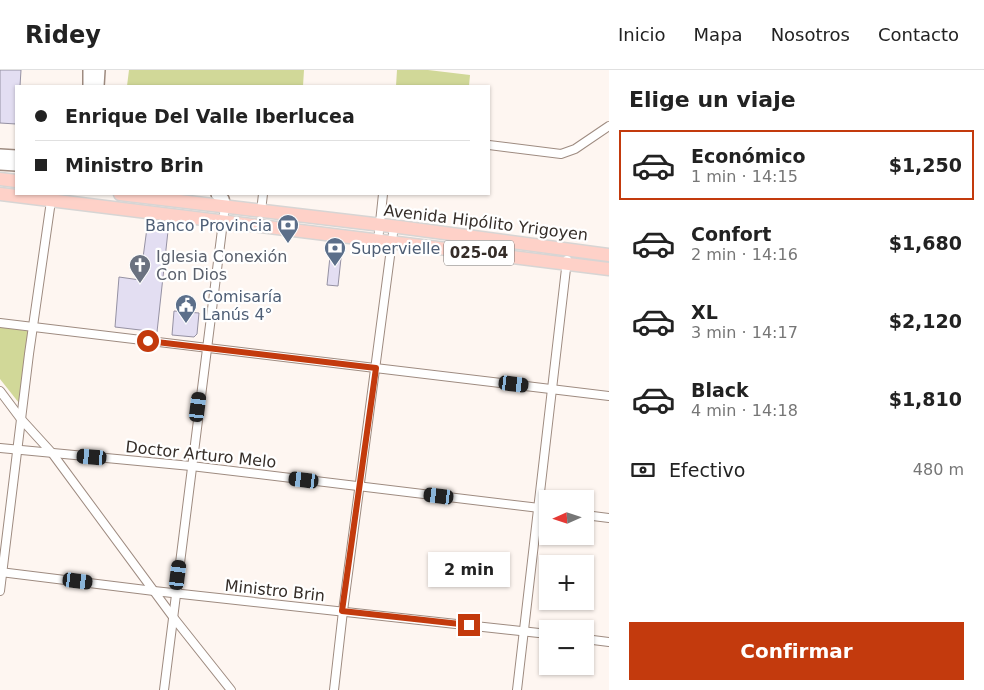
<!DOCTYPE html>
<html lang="es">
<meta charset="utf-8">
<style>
:root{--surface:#fff;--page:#f2f2f2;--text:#222;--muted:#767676;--line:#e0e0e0;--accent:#c33a0d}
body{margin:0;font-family:"DejaVu Sans",sans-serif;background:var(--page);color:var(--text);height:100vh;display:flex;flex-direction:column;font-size:19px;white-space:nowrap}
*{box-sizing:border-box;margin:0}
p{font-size:16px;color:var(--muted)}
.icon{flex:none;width:28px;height:28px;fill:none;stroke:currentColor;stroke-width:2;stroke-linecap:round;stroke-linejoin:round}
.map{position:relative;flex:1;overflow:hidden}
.details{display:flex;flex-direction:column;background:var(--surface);width:375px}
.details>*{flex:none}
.guide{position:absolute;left:15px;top:15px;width:475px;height:110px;border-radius:0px;box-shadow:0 1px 4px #0004;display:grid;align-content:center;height:110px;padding:0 20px;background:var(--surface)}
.needle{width:32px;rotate:267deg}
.tools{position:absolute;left:539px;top:420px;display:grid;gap:10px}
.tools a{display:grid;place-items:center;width:55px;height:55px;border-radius:0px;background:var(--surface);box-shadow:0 1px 4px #0004;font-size:25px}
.end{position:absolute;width:22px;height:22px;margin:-11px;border:6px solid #c33a0d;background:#fff;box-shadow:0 0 0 2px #fff}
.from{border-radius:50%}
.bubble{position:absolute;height:35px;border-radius:0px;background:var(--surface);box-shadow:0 1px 4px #0004;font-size:16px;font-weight:800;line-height:35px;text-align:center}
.car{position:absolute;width:15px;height:30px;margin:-15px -8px;border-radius:6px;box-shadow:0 0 4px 1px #0007;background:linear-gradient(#222 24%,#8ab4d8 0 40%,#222 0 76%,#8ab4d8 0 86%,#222 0)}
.guide b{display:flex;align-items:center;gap:18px;height:48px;font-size:19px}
.guide b+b{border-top:1px solid var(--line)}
.guide i{width:12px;height:12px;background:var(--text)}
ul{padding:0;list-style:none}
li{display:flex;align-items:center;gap:15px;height:70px;margin:0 10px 8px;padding:0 10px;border:2px solid transparent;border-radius:0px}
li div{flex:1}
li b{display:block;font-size:19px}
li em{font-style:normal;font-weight:800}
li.active{border-color:var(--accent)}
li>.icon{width:45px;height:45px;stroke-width:1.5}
h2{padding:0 20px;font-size:22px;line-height:60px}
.pay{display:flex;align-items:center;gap:12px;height:55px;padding:0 20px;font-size:19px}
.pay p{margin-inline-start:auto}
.button{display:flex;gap:10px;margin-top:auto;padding:10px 20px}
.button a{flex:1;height:58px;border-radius:0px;background:var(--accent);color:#fff;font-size:20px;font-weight:800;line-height:58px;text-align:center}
header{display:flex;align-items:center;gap:30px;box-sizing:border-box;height:70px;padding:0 25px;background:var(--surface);border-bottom:1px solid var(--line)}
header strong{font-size:24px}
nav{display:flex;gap:28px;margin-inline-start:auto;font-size:18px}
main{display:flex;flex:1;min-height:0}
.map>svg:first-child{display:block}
.green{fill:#d1d898}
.building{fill:#e3def2;stroke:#9591a3}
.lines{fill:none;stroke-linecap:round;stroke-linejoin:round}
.minor-casing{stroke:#9e8b80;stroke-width:10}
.secondary-casing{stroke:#9e8b80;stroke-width:14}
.primary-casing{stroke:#d7d5d4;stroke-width:15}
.minor{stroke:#fff;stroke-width:8}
.secondary{stroke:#fff;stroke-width:11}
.primary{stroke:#fed1c8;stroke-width:12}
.route{stroke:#c33a0d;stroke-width:6}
.labels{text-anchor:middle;stroke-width:4.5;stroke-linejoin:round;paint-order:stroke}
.shield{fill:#fff;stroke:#726c68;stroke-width:1}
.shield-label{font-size:15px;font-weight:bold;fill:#352d28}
.street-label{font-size:16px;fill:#352d28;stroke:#fff}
.service-label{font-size:16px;fill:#4e5e75;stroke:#fff;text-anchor:start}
.worship-label{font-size:16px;fill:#5b616d;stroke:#fff;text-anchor:start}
</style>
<header>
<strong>Ridey</strong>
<nav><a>Inicio</a><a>Mapa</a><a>Nosotros</a><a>Contacto</a></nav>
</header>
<main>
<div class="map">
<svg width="609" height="620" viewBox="0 0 609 620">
<rect width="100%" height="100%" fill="#fef6f1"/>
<!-- green -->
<g class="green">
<polygon points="129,0 304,0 303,16 127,16"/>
<polygon points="397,0 428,0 470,5 469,16 396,16"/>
<polygon points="0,257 28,261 19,333 0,309"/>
</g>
<!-- building -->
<g class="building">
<polygon points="0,0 21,0 20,16 16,16 16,54 0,53"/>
<polygon points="147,158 168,161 157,262 115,257 119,207 140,210"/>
<polygon points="331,177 342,179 338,216 327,215"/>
<polygon points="174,241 199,243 197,264 194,267 172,265"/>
</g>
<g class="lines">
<!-- minor casing -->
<g class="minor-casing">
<g id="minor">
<polyline points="489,75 561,84 575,79 609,56"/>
<polyline points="261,141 263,124"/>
<polyline points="378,171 383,124"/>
<polyline points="0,253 609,326"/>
<polyline points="0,321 21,349 52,383 173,547 231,620"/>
<polyline points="0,378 191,396 548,439"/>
<polyline points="585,445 609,448"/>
<polyline points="0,502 154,521 548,564"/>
<polyline points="0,521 29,284 51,131"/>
<polyline points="585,569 609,572"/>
<polyline points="164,620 225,136"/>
<polyline points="334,620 343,541 394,156"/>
<polyline points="517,620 567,190"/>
</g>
</g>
<!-- secondary casing -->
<g class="secondary-casing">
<g id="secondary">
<polyline points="89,16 89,0"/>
<polyline points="98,16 99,0"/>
<polyline points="0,85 16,86"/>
<polyline points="0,94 16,95"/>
<polyline points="217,124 223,129 225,136"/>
</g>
</g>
<!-- primary casing -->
<g class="primary-casing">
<g id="primary">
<polyline points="0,109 16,111"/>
<polyline points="0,124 609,199"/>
<polyline points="120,124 399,157 609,185"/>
</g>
</g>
<!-- minor -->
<use href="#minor" class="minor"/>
<!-- secondary -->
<use href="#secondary" class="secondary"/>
<!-- primary -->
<use href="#primary" class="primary"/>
</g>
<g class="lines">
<!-- route -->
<polyline class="route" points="148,271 376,298 342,541 469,555"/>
</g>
<!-- icons -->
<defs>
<g id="bank-pin" transform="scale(1.125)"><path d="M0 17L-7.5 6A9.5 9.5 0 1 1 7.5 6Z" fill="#5c6f8a" stroke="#fff"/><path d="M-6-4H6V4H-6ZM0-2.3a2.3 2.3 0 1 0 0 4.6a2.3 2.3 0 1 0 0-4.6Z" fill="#fff"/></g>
<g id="church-pin" transform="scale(1.125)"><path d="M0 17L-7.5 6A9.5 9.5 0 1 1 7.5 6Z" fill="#6b7280" stroke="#fff"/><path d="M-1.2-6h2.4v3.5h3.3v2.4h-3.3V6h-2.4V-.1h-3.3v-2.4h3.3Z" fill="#fff"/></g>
<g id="civic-pin" transform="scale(1.125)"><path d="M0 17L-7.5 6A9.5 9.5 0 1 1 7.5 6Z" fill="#5c6f8a" stroke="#fff"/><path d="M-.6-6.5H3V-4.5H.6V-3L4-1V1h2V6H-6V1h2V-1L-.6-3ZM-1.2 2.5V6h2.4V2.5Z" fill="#fff"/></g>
</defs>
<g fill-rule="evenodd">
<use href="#bank-pin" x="288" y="155"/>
<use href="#bank-pin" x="335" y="178"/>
<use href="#church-pin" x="140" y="195"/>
<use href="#civic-pin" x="186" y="235"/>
</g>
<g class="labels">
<!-- shield labels -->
<rect class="shield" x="444" y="170.5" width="70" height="25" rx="4"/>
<g class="shield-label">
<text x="479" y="188">025-04</text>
</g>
<!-- street labels -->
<g class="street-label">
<text transform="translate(486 152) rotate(7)" y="6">Avenida Hipólito Yrigoyen</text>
<text transform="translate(201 384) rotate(6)" y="6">Doctor Arturo Melo</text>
<text transform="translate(275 520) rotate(6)" y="6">Ministro Brin</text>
</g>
<!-- service labels -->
<g class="service-label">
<text x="272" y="161" text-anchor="end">Banco Provincia</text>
<text x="351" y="184">Supervielle</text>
<text x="202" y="232">Comisaría<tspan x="202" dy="18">Lanús 4°</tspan></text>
</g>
<!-- worship labels -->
<g class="worship-label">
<text x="156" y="192">Iglesia Conexión<tspan x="156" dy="18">Con Dios</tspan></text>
</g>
</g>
</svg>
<div class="tools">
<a><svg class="needle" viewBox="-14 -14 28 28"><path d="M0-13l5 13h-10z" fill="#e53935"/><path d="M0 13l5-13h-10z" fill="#767676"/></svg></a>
<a>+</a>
<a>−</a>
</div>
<i class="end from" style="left:148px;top:271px"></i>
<i class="end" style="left:469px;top:555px"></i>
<div class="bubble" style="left:428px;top:482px;width:82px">2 min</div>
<i class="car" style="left:514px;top:314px;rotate:97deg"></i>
<i class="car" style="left:198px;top:337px;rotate:7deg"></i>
<i class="car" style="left:92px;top:387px;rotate:275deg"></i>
<i class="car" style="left:304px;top:410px;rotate:277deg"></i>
<i class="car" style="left:439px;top:426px;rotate:277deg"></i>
<i class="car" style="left:178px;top:505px;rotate:7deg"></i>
<i class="car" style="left:78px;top:511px;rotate:97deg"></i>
<div class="guide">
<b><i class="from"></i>Enrique Del Valle Iberlucea</b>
<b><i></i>Ministro Brin</b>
</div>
</div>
<section class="details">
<h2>Elige un viaje</h2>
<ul>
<li class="active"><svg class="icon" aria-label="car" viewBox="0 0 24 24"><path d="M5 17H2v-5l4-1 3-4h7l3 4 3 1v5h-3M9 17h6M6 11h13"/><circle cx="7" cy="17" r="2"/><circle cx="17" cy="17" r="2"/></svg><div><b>Económico</b><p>1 min · 14:15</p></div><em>$1,250</em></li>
<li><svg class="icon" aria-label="car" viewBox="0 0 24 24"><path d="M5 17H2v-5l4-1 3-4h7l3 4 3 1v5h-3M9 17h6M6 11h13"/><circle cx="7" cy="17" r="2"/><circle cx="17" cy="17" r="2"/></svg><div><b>Confort</b><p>2 min · 14:16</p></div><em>$1,680</em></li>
<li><svg class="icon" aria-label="car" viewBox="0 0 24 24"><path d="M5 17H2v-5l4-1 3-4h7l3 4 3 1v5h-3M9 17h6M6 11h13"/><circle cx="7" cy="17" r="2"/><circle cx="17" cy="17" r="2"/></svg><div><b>XL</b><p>3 min · 14:17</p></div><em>$2,120</em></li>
<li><svg class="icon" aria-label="car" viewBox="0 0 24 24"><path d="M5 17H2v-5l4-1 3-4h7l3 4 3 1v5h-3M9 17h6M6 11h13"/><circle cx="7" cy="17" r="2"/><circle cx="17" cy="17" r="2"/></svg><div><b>Black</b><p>4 min · 14:18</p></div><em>$1,810</em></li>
</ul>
<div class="pay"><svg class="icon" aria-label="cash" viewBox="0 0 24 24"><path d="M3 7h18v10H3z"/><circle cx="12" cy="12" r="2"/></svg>Efectivo<p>480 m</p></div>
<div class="button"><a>Confirmar</a></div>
</section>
</main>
